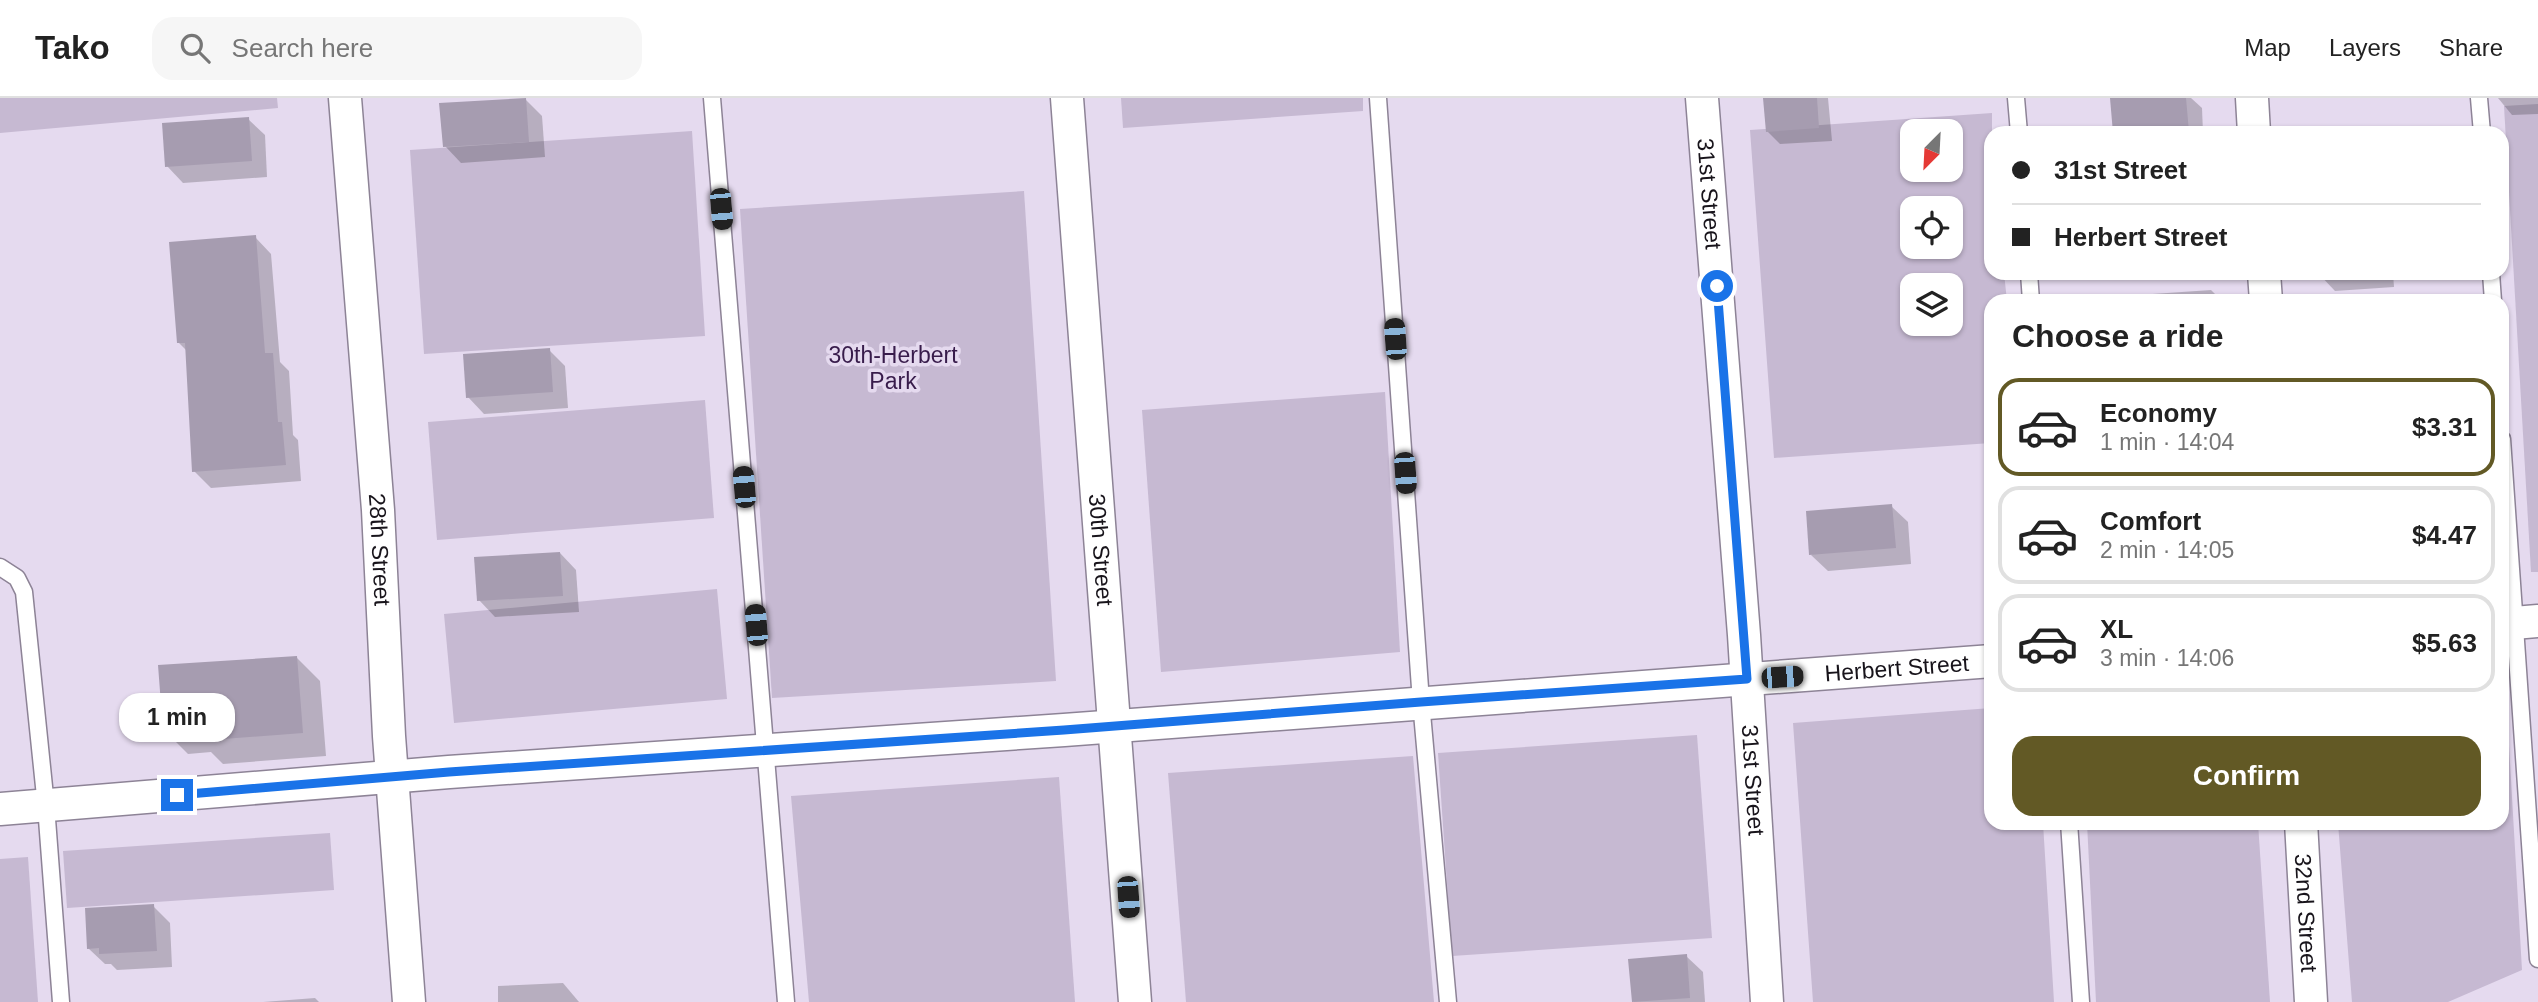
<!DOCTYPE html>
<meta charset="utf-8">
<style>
:root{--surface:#fff;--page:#f6f6f6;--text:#222;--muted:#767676;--line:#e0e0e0;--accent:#625925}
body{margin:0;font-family:Arial,sans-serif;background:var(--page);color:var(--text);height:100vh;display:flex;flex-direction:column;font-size:26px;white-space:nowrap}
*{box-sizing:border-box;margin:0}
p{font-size:23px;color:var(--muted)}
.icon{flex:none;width:38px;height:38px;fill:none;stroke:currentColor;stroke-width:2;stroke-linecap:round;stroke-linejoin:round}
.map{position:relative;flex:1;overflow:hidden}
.panel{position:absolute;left:1984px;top:196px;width:525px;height:536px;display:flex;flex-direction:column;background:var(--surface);border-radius:21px;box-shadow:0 2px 5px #0004}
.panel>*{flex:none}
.banner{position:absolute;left:1984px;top:28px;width:525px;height:154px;border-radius:21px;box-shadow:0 2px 5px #0004;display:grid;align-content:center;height:154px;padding:0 28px;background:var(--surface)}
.needle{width:46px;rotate:204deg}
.controls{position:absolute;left:1900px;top:21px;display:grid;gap:14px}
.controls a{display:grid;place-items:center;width:63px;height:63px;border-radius:14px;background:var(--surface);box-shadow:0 2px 5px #0004;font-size:35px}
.end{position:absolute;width:32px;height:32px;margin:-16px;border:9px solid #1a73e8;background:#fff;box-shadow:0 0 0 4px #fff}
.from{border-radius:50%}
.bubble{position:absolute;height:49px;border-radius:21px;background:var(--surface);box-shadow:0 2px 5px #0004;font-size:23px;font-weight:700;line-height:49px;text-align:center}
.car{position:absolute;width:21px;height:42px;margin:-21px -10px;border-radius:9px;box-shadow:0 0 5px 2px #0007;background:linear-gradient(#222 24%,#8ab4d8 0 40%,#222 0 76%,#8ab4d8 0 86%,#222 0)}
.banner b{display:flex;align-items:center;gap:24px;height:66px;font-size:26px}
.banner b+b{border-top:2px solid var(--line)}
.banner i{width:18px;height:18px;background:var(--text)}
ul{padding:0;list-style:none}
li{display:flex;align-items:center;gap:21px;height:98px;margin:0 14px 10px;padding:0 14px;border:4px solid var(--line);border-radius:21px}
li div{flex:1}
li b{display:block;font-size:26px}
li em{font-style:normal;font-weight:700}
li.active{border-color:var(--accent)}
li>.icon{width:63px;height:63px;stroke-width:1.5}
h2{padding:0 28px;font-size:32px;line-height:84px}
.primary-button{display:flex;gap:14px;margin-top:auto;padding:14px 28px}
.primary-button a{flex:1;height:80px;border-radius:21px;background:var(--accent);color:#fff;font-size:28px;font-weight:700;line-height:80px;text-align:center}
header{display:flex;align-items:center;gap:42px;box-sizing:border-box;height:98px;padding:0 35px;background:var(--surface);border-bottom:2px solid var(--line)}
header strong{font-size:33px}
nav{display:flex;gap:38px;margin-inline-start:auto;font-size:24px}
.search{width:490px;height:63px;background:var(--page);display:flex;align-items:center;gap:18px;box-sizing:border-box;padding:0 24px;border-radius:21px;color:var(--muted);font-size:26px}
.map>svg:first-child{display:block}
.green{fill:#c6b9d2;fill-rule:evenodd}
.shadow{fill:#0003}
.building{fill:#a69cb0}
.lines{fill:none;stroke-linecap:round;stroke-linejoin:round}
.lane-casing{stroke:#8d8396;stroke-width:19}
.street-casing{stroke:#8d8396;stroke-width:35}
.lane{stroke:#fff;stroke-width:16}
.street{stroke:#fff;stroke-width:32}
.route{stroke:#1a73e8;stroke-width:9}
.labels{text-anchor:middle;stroke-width:7;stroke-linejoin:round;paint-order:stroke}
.street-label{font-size:23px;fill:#18141b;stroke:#e5daef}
.park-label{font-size:23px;fill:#381c4b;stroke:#e5daef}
</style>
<header>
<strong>Tako</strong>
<div class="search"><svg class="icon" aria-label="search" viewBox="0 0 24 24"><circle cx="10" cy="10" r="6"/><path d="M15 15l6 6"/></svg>Search here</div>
<nav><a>Map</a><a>Layers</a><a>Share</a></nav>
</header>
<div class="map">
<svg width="2538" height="904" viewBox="0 0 2538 904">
<rect width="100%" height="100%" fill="#e5daef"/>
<!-- green -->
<g class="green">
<polygon points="0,0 277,0 278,10 0,35"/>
<polygon points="1121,0 1363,0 1363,13 1123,30"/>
<polygon points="2538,6 2538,474 2531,474 2504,8"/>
<path d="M1992 15V175H2004L2007 203H1992L1991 345 1774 360 1750 32ZM1913 33H1951V72H1913ZM1913 110H1951V149H1913ZM1913 187H1951V226H1913Z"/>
<polygon points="692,33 705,238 424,256 410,52"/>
<polygon points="1024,93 1056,583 772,600 740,111"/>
<polygon points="1385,294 1400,554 1161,574 1142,312"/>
<polygon points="705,302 714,420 437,442 428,324"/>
<polygon points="717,491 727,601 454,625 444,516"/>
<polygon points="2503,578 2505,578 2522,872 2448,904 2352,904 2338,725 2502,724"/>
<polygon points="1991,610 1992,724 2043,725 2054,904 1813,904 1793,625"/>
<polygon points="1697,637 1712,840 1452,858 1438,655"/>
<polygon points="1413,658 1434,904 1186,904 1168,675"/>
<polygon points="1059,679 1075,904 809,904 791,698"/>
<polygon points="2087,725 2258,725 2270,904 2096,904"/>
<polygon points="330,735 334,792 67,810 63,753"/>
<polygon points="28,759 38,904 0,904 0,761"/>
</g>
<!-- shadow -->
<g class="shadow">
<polygon points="1765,0 1828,0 1832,43 1780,46 1767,33"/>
<polygon points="2112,0 2191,0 2202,10 2203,35 2114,35"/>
<polygon points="2498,0 2538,0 2538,16 2512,17"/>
<polygon points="525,1 542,18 545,59 461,65 445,48"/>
<polygon points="248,21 265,37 267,79 183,85 167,68"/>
<polygon points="255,139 271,156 280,264 289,273 293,337 298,342 301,383 211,390 194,373 187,253 179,245"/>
<polygon points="2318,175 2393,175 2394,189 2335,193"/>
<polygon points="2211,192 2222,203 2138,203 2138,197"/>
<polygon points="549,252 565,268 568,310 484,316 468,299"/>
<polygon points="1891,408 1908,424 1911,466 1828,473 1811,457"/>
<polygon points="560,455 576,472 579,514 495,519 479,502"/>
<polygon points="297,560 320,583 326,658 223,666 211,654 188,656 164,632"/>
<polygon points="153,808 170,825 172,869 117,872 111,866 105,866 88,850"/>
<polygon points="1686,858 1703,874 1705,904 1634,904 1630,862"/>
<polygon points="563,885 579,904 498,904 498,888"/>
<polygon points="315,900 319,904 263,904"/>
</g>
<!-- building -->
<g class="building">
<polygon points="526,0 529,44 443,49 439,5"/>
<polygon points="1763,0 1817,0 1819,30 1766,34"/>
<polygon points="2110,0 2186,0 2189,34 2113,35"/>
<polygon points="249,19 252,63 165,69 162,25"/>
<polygon points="256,137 265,255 273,255 278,324 282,324 286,367 192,374 185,245 177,245 169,144"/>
<polygon points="550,250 553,294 466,300 463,256"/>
<polygon points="1892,406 1896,450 1809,457 1806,413"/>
<polygon points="560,454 563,498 477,503 474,459"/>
<polygon points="297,558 303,635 197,643 196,630 163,633 158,567"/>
<polygon points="154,806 157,853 99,856 99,850 87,851 85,810"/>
<polygon points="1687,856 1690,900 1632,904 1628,861"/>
</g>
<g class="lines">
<!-- lane casing -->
<g class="lane-casing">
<g id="lane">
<polyline points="712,0 786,904"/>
<polyline points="1378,0 1421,604 1448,904"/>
<polyline points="2016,0 2019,35"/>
<polyline points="2479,0 2482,35"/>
<polyline points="2029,175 2031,203"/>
<polyline points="2491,175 2493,203"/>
<polyline points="2502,341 2538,861"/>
<polyline points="0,469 17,480 24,494 46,708 61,904"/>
<polyline points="2069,724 2081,904"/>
</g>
</g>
<!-- street casing -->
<g class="street-casing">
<g id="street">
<path id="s1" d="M345 0 378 412 389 638 409 904"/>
<path id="s2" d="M1067 0 1135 904"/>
<path id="s3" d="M1702 0 1744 537 1767 904"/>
<polyline points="2252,0 2254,35"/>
<polyline points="2264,175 2266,203"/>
<polyline points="2502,526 2538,523"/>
<path id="s4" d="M0 711 449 674 1064 632 1992 563"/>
<path id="s5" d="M2301 724 2311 904"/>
</g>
</g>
<!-- lane -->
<use href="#lane" class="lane"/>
<!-- street -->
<use href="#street" class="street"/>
</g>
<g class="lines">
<!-- route -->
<polyline class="route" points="177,697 449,674 1064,632 1421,604 1747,581 1717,188"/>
</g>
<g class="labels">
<!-- street labels -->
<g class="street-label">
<text dy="8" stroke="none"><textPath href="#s3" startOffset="96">31st Street</textPath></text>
<text dy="8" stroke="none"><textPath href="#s1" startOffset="453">28th Street</textPath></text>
<text dy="8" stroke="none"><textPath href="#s2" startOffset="453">30th Street</textPath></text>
<text dy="8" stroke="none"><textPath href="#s4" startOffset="1902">Herbert Street</textPath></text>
<text dy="8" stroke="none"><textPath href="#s3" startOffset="684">31st Street</textPath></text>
<text dy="8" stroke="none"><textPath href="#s5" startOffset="91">32nd Street</textPath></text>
</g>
<!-- park labels -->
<g class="park-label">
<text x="893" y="265">30th-Herbert<tspan x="893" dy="26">Park</tspan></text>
</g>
</g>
</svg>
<div class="controls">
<a><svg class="needle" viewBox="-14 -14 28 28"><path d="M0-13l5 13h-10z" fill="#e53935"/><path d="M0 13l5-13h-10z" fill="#767676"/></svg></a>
<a><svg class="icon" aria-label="locate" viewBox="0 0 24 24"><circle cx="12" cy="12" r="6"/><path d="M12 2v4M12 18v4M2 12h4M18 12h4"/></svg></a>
<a><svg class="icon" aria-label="layers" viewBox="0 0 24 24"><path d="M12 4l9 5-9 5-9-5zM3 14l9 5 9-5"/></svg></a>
</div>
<i class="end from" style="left:1717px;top:188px"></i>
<i class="end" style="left:177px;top:697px"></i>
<div class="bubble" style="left:119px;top:595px;width:116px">1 min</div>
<i class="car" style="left:721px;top:111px;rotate:175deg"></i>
<i class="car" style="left:1395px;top:241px;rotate:356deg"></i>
<i class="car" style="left:1405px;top:375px;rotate:176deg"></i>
<i class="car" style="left:744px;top:389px;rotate:355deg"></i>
<i class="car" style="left:756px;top:527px;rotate:355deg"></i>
<i class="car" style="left:1782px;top:579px;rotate:86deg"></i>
<i class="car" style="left:1128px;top:799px;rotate:176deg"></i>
<div class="banner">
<b><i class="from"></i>31st Street</b>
<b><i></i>Herbert Street</b>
</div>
<section class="panel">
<h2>Choose a ride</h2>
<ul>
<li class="active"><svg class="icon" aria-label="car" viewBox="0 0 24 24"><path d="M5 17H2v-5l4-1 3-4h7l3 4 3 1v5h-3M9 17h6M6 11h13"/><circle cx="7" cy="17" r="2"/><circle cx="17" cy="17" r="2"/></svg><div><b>Economy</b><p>1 min · 14:04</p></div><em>$3.31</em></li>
<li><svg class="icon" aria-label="car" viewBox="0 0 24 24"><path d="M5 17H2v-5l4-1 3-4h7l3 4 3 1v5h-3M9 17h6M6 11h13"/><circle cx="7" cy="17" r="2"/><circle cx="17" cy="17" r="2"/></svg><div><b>Comfort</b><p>2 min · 14:05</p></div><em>$4.47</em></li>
<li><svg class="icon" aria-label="car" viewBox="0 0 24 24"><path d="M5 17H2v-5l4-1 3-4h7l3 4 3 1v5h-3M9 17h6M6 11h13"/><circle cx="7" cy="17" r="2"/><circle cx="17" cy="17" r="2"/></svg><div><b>XL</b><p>3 min · 14:06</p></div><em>$5.63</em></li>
</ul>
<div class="primary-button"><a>Confirm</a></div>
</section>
</div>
